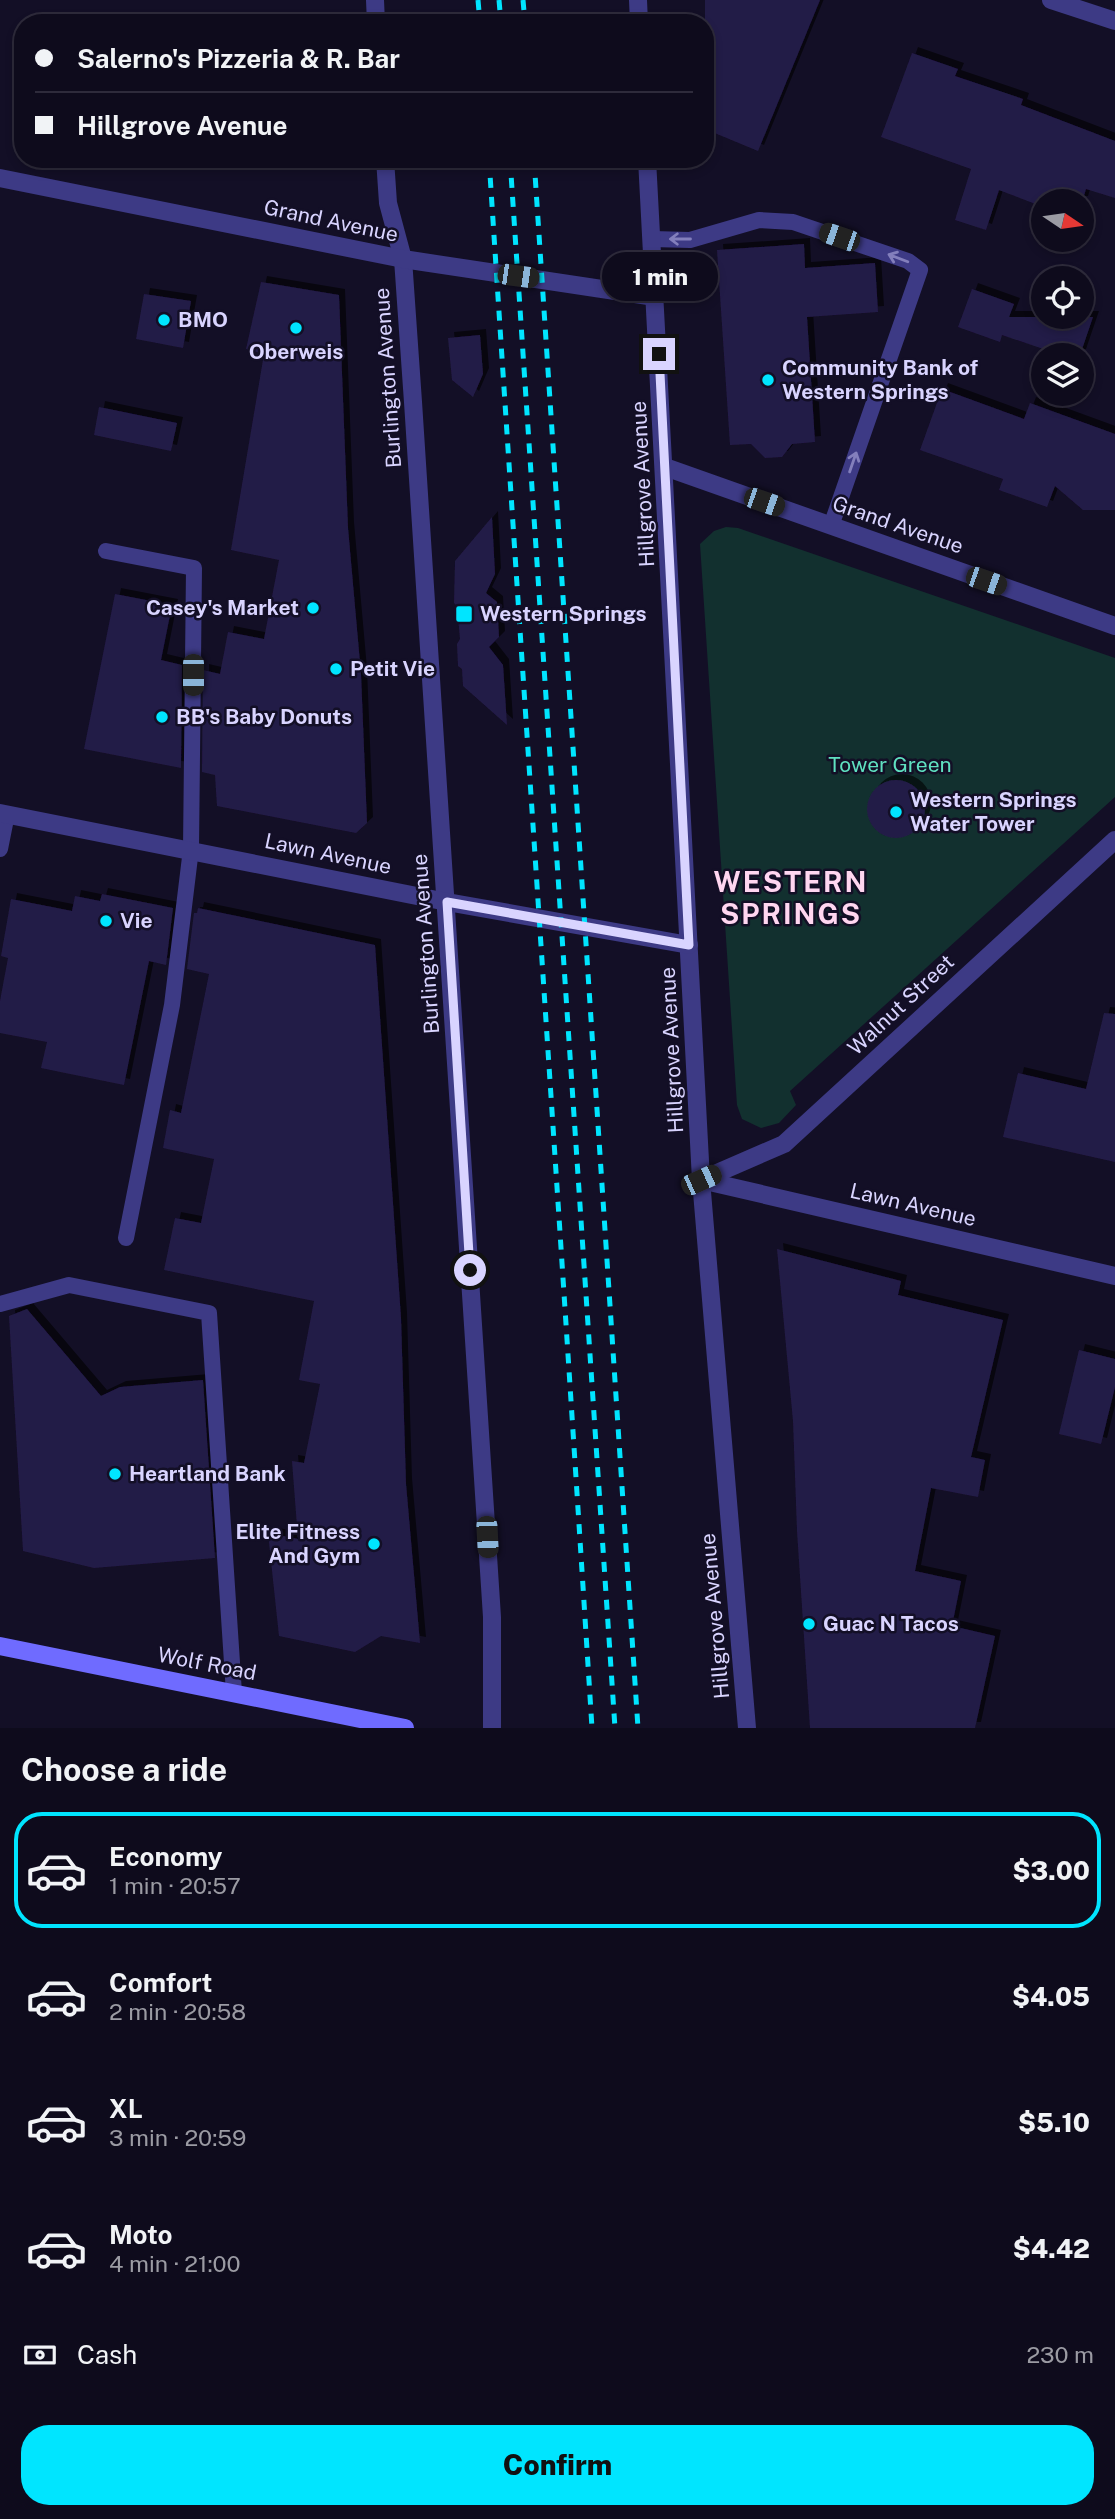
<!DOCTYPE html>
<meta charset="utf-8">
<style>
:root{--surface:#0e0b1c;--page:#1c1929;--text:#f1f3f6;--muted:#9b9ba3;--line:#2e2b3b;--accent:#00e5ff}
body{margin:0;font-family:"Public Sans",sans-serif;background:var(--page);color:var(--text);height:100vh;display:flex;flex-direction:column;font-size:26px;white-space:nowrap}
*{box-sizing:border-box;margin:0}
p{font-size:23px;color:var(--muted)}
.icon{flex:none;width:38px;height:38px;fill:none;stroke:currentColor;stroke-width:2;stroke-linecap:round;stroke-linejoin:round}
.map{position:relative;height:1728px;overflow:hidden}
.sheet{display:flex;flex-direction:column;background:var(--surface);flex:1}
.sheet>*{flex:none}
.hud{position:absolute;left:14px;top:14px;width:700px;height:154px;border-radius:28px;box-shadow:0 4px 10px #0003,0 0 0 2px var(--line);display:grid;align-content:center;height:154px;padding:0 21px;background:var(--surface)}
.needle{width:46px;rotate:103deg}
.controls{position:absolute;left:1031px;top:189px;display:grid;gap:14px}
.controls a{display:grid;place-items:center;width:63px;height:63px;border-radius:50%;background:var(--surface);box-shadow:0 4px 10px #0003,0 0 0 2px var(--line);font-size:35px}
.end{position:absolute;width:32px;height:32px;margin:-16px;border:9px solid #d9d4ff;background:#111;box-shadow:0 0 0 4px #111}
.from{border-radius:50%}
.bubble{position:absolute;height:49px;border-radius:24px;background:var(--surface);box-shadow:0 4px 10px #0003,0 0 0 2px var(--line);font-size:23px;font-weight:800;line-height:49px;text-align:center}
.car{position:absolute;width:21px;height:42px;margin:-21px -10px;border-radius:9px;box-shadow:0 0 5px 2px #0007;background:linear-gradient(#222 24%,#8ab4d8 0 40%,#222 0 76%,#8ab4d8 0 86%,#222 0)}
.hud b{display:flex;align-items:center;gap:24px;height:66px;font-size:26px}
.hud b+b{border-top:2px solid var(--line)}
.hud i{width:18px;height:18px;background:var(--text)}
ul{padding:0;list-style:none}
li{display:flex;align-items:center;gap:21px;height:116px;margin:0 14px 10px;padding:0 7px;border:4px solid transparent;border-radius:28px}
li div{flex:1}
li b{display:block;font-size:26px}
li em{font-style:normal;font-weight:800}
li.current{border-color:var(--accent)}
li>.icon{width:63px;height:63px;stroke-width:1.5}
h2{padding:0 21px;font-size:32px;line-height:84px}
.pay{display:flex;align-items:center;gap:18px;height:77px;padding:0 21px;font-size:26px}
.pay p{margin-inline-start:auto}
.action{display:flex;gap:14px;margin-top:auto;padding:14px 21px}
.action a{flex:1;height:80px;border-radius:28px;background:var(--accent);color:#111;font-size:28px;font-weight:800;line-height:80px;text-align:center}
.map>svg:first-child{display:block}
.green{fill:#12302f}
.building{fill:#241b47;filter:url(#shadow)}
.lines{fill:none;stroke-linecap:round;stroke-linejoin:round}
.lane{stroke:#3d3a85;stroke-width:16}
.street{stroke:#3d3a85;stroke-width:18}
.secondary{stroke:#6f6bff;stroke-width:18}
.rail{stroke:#00e5ff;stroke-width:5;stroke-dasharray:10 9;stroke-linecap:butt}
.oneway{stroke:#837fbc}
.route{stroke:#d9d4ff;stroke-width:9}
.poi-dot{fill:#00e5ff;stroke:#130f26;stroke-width:2.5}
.labels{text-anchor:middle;stroke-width:5;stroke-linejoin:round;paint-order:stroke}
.street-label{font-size:21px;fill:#d9d4ff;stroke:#130f26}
.poi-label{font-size:21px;font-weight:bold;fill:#d9d4ff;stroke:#130f26;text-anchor:start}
.park-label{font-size:21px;fill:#5fe0c0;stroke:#130f26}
.district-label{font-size:28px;font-weight:bold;letter-spacing:2px;fill:#ffd6f0;stroke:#130f26}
</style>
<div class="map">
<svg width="1115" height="1728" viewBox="0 0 1115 1728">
<defs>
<filter id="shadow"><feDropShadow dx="6" dy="-6" stdDeviation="0" flood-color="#0009"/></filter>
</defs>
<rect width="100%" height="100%" fill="#130f26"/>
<!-- green -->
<polygon class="green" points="726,527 738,528 1115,658 1115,797 790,1091 796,1105 779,1123 761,1128 742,1119 737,1105 700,544 714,531"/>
<!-- building -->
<g class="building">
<polygon points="705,0 820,0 758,151 705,129"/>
<polygon points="912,53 958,69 955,76 1023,99 1021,105 1115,141 1115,198 1086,189 1082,202 1043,201 1043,207 999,190 986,230 955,220 971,169 881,137"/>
<polygon points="804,244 805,268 875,263 878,312 807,317 815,442 792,444 782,457 765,458 751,444 730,445 717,250"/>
<polygon points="261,282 339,295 348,528 361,674 367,823 356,833 217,806 215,775 202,772 203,670 220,674 228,632 264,639 279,560 231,550 264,354 246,349"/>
<polygon points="972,289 1014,304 1009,317 1093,317 1080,355 1061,355 1002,335 1000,342 958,327"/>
<polygon points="144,294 191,301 183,348 136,339"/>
<polygon points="480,335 483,374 473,397 452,380 448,338"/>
<polygon points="942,389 1024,419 1030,403 1115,434 1115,510 1083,510 1055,486 1047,507 999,490 1003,479 920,450"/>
<polygon points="99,407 177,423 171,451 94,435"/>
<polygon points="492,517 495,574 486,593 497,602 499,637 489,647 503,665 507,725 463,686 462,669 458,666 457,644 460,639 457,606 454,603 455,561"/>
<polygon points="115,594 172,605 161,660 182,665 181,768 84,749"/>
<circle cx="896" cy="809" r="29"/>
<polygon points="102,894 173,908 166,965 149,961 124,1085 41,1068 47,1042 0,1033 0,1001 8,958 1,956 11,899 72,911 75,896 100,901"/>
<polygon points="198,908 375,945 401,1318 406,1484 420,1643 381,1636 355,1652 279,1636 268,1533 298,1539 292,1461 304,1463 320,1384 299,1380 314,1301 164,1270 175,1218 201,1223 214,1159 163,1148 170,1110 181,1113 209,974 187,969 194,913 197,913"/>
<polygon points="1104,1013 1115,1014 1115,1162 1003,1137 1018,1073 1086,1089"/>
<polygon points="777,1249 901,1281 898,1295 1003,1320 971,1457 985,1460 978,1497 931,1488 915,1571 961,1581 952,1626 995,1636 975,1728 810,1728 797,1531 793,1421"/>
<polygon points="27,1309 101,1396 120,1387 203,1380 215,1558 94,1568 23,1551 9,1316"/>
<polygon points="1079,1350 1115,1359 1115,1387 1101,1444 1059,1434"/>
</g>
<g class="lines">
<!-- lane -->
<g class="lane">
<polyline points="652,239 690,240 759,220 793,222 908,261 920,270 831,526"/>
<polyline points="106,551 194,568 191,849 172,1005 126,1238"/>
<polyline points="0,849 7,814"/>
<polyline points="0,1304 69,1285 209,1313 234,1693"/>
</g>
<!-- street -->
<g class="street">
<polyline points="375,0 376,23"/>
<polyline points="638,0 639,23"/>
<polyline points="1051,0 1115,21"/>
<polyline points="385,159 388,203 403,259 413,402 492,1617 492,1728"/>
<polyline points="647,159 701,1180 747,1728"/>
<polyline points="0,178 403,259 655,297"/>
<polyline points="665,467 1115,626"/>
<polyline points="0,813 447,902 689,945"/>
<polyline points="701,1180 784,1144 1115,840"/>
<polyline points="701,1180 1115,1276"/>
</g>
<!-- secondary -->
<polyline class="secondary" points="0,1646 405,1728"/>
<!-- rail -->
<g class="rail">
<polyline points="478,0 480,23"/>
<polyline points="499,0 501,23"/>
<polyline points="523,0 525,23"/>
<path d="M489 159C523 682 559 1205 592 1728"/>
<polyline points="510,159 615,1728"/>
<polyline points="534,159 638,1728"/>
</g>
</g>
<!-- one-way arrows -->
<defs><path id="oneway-shaft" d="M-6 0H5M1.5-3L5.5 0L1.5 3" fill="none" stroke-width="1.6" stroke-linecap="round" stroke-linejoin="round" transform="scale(1.75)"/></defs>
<g class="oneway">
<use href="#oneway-shaft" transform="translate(680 239) rotate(-180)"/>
<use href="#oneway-shaft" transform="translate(898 258) rotate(-159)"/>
<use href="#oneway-shaft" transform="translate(853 462) rotate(-71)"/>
</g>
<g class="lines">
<!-- route -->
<polyline class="route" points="470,1270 447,902 689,945 659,354"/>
</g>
<!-- markers -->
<g class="poi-dot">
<circle cx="164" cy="320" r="7"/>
<circle cx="296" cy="328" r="7"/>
<circle cx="768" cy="380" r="7"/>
<circle cx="313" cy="608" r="7"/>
<rect x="455" y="605" width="18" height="18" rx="3.5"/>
<circle cx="336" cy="669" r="7"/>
<circle cx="162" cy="717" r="7"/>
<circle cx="896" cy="812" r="7"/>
<circle cx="106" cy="921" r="7"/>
<circle cx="115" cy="1474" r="7"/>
<circle cx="374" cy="1544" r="7"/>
<circle cx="809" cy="1624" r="7"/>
</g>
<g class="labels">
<!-- street labels -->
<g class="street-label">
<text transform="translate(331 221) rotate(12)" y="7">Grand Avenue</text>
<text transform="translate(388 378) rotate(-94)" y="7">Burlington Avenue</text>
<text transform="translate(643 484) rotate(-93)" y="7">Hillgrove Avenue</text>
<text transform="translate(898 525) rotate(19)" y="7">Grand Avenue</text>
<text transform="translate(328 854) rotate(12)" y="7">Lawn Avenue</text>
<text transform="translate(426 944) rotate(-94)" y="7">Burlington Avenue</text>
<text transform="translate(901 1005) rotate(-43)" y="7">Walnut Street</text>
<text transform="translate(672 1050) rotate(-93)" y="7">Hillgrove Avenue</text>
<text transform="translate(913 1205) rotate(13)" y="7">Lawn Avenue</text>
<text transform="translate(715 1616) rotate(-95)" y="7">Hillgrove Avenue</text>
<text transform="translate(207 1664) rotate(11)" y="7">Wolf Road</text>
</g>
<!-- poi labels -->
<g class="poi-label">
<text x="178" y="327">BMO</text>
<text x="296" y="359" text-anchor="middle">Oberweis</text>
<text x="782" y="375">Community Bank of<tspan x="782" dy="24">Western Springs</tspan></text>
<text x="299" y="615" text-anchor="end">Casey's Market</text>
<text x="480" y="621">Western Springs</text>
<text x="350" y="676">Petit Vie</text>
<text x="176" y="724">BB's Baby Donuts</text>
<text x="910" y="807">Western Springs<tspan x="910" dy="24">Water Tower</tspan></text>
<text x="120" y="928">Vie</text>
<text x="129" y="1481">Heartland Bank</text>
<text x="360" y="1539" text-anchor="end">Elite Fitness<tspan x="360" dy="24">And Gym</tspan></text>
<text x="823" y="1631">Guac N Tacos</text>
</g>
<!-- park labels -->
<g class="park-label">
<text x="890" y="772">Tower Green</text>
</g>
<!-- district labels -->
<g class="district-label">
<text x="791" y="892">WESTERN<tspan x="791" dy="32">SPRINGS</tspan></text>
</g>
</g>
</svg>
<div class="controls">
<a><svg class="needle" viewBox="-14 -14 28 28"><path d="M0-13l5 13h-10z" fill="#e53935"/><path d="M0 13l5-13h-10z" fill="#9b9ba3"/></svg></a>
<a><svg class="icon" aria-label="locate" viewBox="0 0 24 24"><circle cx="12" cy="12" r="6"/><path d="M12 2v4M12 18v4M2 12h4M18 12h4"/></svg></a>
<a><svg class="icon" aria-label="layers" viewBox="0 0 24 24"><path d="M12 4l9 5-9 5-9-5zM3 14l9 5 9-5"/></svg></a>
</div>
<i class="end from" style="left:470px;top:1270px"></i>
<i class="end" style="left:659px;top:354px"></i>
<div class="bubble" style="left:602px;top:252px;width:116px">1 min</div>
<i class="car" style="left:839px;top:237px;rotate:289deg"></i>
<i class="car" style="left:518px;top:276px;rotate:98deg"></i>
<i class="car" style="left:764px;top:502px;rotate:109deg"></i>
<i class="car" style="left:986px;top:581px;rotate:109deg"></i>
<i class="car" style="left:193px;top:675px;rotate:180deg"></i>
<i class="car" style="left:701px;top:1180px;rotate:66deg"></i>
<i class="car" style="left:487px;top:1537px;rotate:177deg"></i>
<div class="hud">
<b><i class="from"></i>Salerno's Pizzeria &amp; R. Bar</b>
<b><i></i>Hillgrove Avenue</b>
</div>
</div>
<section class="sheet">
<h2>Choose a ride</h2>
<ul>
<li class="current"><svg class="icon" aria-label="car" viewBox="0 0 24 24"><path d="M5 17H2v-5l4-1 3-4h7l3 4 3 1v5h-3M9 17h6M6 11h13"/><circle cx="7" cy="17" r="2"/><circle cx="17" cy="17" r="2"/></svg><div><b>Economy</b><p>1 min · 20:57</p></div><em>$3.00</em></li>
<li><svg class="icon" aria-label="car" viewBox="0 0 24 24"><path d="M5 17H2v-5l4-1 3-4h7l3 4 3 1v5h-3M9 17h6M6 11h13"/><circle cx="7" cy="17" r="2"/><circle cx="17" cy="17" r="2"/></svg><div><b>Comfort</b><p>2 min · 20:58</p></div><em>$4.05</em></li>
<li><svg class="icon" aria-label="car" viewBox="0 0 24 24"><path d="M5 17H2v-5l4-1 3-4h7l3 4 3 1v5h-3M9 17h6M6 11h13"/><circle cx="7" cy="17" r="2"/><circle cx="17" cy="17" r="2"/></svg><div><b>XL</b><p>3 min · 20:59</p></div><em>$5.10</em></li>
<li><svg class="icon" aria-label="car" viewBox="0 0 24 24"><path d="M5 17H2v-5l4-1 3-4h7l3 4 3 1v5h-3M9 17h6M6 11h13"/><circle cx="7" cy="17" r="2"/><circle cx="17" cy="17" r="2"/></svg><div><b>Moto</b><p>4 min · 21:00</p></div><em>$4.42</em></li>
</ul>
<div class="pay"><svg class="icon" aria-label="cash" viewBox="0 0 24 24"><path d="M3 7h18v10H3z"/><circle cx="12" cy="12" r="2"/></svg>Cash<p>230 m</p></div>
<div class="action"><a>Confirm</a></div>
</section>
